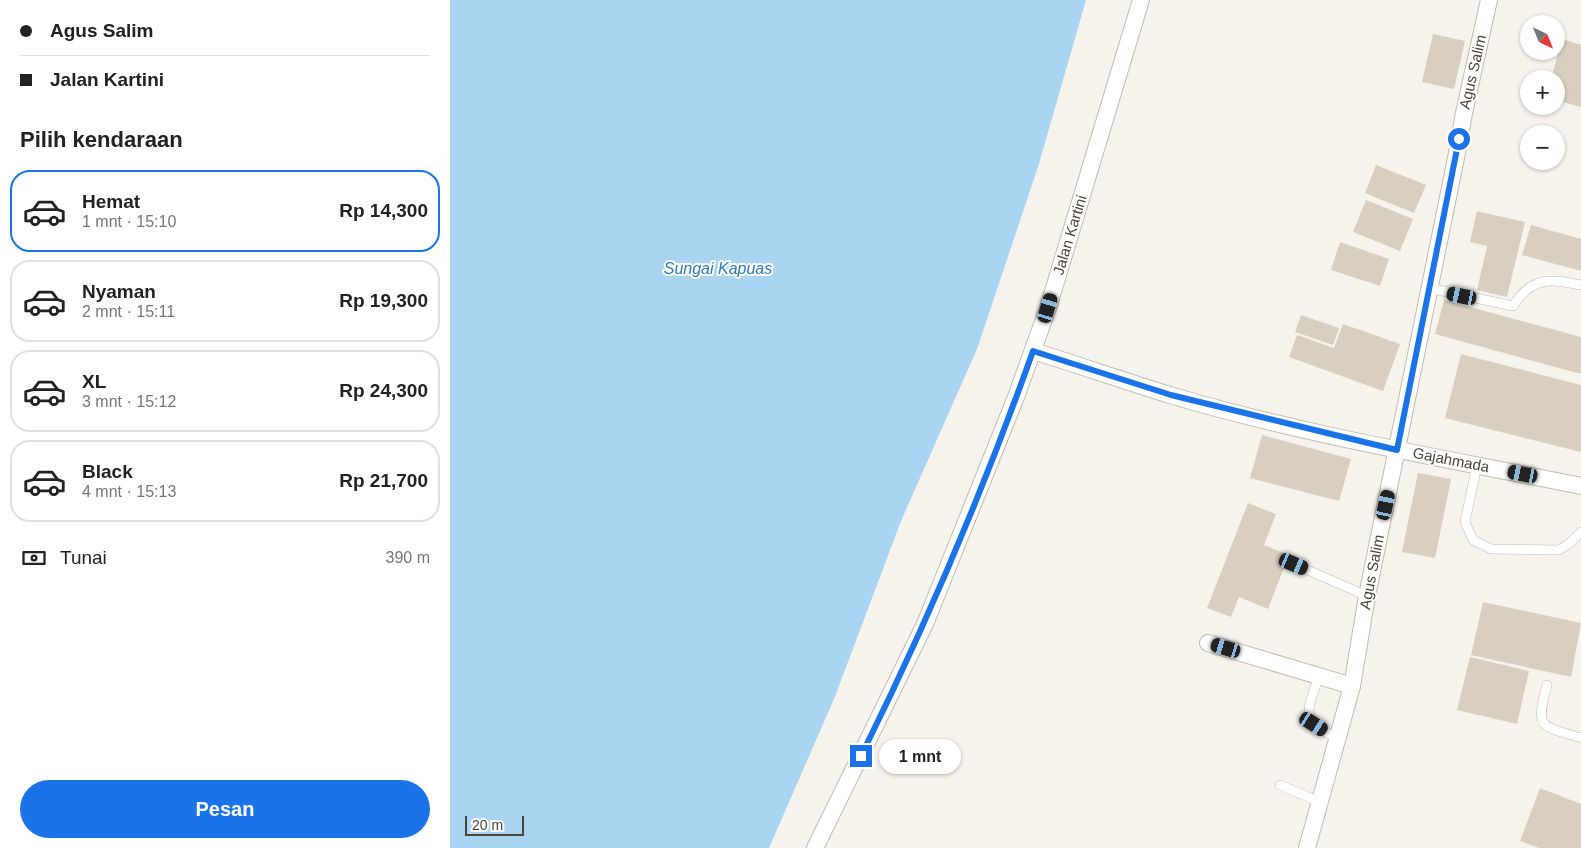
<!DOCTYPE html>
<html lang="id">
<meta charset="utf-8">
<style>
:root{--surface:#fff;--page:#f6f6f6;--text:#222;--muted:#767676;--line:#e0e0e0;--accent:#1a73e8}
body{margin:0;font-family:Arial,sans-serif;background:var(--page);color:var(--text);height:100vh;display:flex;flex-direction:column;font-size:19px;white-space:nowrap}
*{box-sizing:border-box;margin:0}
p{font-size:16px;color:var(--muted)}
.icon{flex:none;width:28px;height:28px;fill:none;stroke:currentColor;stroke-width:2;stroke-linecap:round;stroke-linejoin:round}
.map{position:relative;flex:1;overflow:hidden}
.side{display:flex;flex-direction:column;background:var(--surface);width:450px}
.side>*{flex:none}
.banner{display:grid;align-content:center;height:110px;padding:0 20px;background:var(--surface)}
.needle{width:32px;rotate:137deg}
.tools{position:absolute;left:1070px;top:15px;display:grid;gap:10px}
.tools a{display:grid;place-items:center;width:45px;height:45px;border-radius:50%;background:var(--surface);box-shadow:0 1px 4px #0004;font-size:25px}
.scale{position:absolute;left:15px;bottom:12px;width:59px;box-sizing:border-box;padding-left:5px;border:2px solid #4b4439;border-top:0;font-size:14px;line-height:18px;white-space:nowrap;color:#4b4439;-webkit-text-stroke:4px #fff;paint-order:stroke}
.end{position:absolute;width:22px;height:22px;margin:-11px;border:6px solid #1a73e8;background:#fff;box-shadow:0 0 0 2px #fff}
.from{border-radius:50%}
.bubble{position:absolute;height:35px;border-radius:18px;background:var(--surface);box-shadow:0 1px 4px #0004;font-size:16px;font-weight:600;line-height:35px;text-align:center}
.car{position:absolute;width:15px;height:30px;margin:-15px -8px;border-radius:6px;box-shadow:0 0 4px 1px #0007;background:linear-gradient(#222 24%,#8ab4d8 0 40%,#222 0 76%,#8ab4d8 0 86%,#222 0)}
.banner b{display:flex;align-items:center;gap:18px;height:48px;font-size:19px}
.banner b+b{border-top:1px solid var(--line)}
.banner i{width:12px;height:12px;background:var(--text)}
ul{padding:0;list-style:none}
li{display:flex;align-items:center;gap:15px;height:82px;margin:0 10px 8px;padding:0 10px;border:2px solid var(--line);border-radius:20px}
li div{flex:1}
li b{display:block;font-size:19px}
li em{font-style:normal;font-weight:600}
li.active{border-color:var(--accent)}
li>.icon{width:45px;height:45px;stroke-width:1.5}
h2{padding:0 20px;font-size:22px;line-height:60px}
.pay{display:flex;align-items:center;gap:12px;height:55px;padding:0 20px;font-size:19px}
.pay p{margin-inline-start:auto}
.button{display:flex;gap:10px;margin-top:auto;padding:10px 20px}
.button a{flex:1;height:58px;border-radius:30px;background:var(--accent);color:#fff;font-size:20px;font-weight:600;line-height:58px;text-align:center}
main{display:flex;flex:1;min-height:0}
.map>svg:first-child{display:block}
.water{fill:#a9d4f2}
.building{fill:#d8cfc1}
.lines{fill:none;stroke-linecap:round;stroke-linejoin:round}
.lane-casing{stroke:#c2bbae;stroke-width:10}
.street-casing{stroke:#c2bbae;stroke-width:18}
.lane{stroke:#fff;stroke-width:9}
.street{stroke:#fff;stroke-width:16}
.route{stroke:#1a73e8;stroke-width:6}
.labels{text-anchor:middle;stroke-width:4;stroke-linejoin:round;paint-order:stroke}
.street-label{font-size:15px;fill:#4b4439;stroke:#fff}
.water-label{font-size:16px;font-style:italic;fill:#2e7ab2;stroke:#fff}
</style>
<main>
<section class="side">
<div class="banner">
<b><i class="from"></i>Agus Salim</b>
<b><i></i>Jalan Kartini</b>
</div>
<h2>Pilih kendaraan</h2>
<ul>
<li class="active"><svg class="icon" aria-label="car" viewBox="0 0 24 24"><path d="M5 17H2v-5l4-1 3-4h7l3 4 3 1v5h-3M9 17h6M6 11h13"/><circle cx="7" cy="17" r="2"/><circle cx="17" cy="17" r="2"/></svg><div><b>Hemat</b><p>1 mnt · 15:10</p></div><em>Rp 14,300</em></li>
<li><svg class="icon" aria-label="car" viewBox="0 0 24 24"><path d="M5 17H2v-5l4-1 3-4h7l3 4 3 1v5h-3M9 17h6M6 11h13"/><circle cx="7" cy="17" r="2"/><circle cx="17" cy="17" r="2"/></svg><div><b>Nyaman</b><p>2 mnt · 15:11</p></div><em>Rp 19,300</em></li>
<li><svg class="icon" aria-label="car" viewBox="0 0 24 24"><path d="M5 17H2v-5l4-1 3-4h7l3 4 3 1v5h-3M9 17h6M6 11h13"/><circle cx="7" cy="17" r="2"/><circle cx="17" cy="17" r="2"/></svg><div><b>XL</b><p>3 mnt · 15:12</p></div><em>Rp 24,300</em></li>
<li><svg class="icon" aria-label="car" viewBox="0 0 24 24"><path d="M5 17H2v-5l4-1 3-4h7l3 4 3 1v5h-3M9 17h6M6 11h13"/><circle cx="7" cy="17" r="2"/><circle cx="17" cy="17" r="2"/></svg><div><b>Black</b><p>4 mnt · 15:13</p></div><em>Rp 21,700</em></li>
</ul>
<div class="pay"><svg class="icon" aria-label="cash" viewBox="0 0 24 24"><path d="M3 7h18v10H3z"/><circle cx="12" cy="12" r="2"/></svg>Tunai<p>390 m</p></div>
<div class="button"><a>Pesan</a></div>
</section>
<div class="map">
<svg width="1131" height="848" viewBox="0 0 1131 848">
<rect width="100%" height="100%" fill="#f6f3ec"/>
<!-- water -->
<polygon class="water" points="0,0 636,0 588,167 527,349 451,521 384,699 319,848 0,848"/>
<!-- building -->
<g class="building">
<polygon points="983,34 1015,41 1004,89 972,82"/>
<polygon points="1112,39 1131,45 1131,107 1106,100 1106,79 1101,79"/>
<polygon points="926,165 976,185 964,213 915,193"/>
<polygon points="916,200 963,219 950,251 903,232"/>
<polygon points="1027,211 1075,222 1057,297 1027,290 1037,246 1020,242"/>
<polygon points="1081,225 1131,239 1131,271 1072,255"/>
<polygon points="890,242 939,259 930,286 881,270"/>
<polygon points="994,300 1131,337 1131,374 985,334"/>
<polygon points="851,315 889,328 883,345 845,332"/>
<polygon points="893,324 950,344 933,391 839,357 847,335 884,348"/>
<polygon points="1011,354 1131,385 1131,452 995,418"/>
<polygon points="812,435 901,459 889,501 800,478"/>
<polygon points="968,473 1001,479 985,558 952,552"/>
<polygon points="798,503 826,514 814,545 839,555 818,609 789,597 781,617 757,608"/>
<polygon points="1033,602 1131,623 1121,677 1021,655"/>
<polygon points="1020,657 1079,671 1067,724 1007,710"/>
<polygon points="1090,788 1131,804 1131,848 1089,848 1070,841"/>
</g>
<g class="lines">
<!-- lane casing -->
<g class="lane-casing">
<g id="lane">
<path d="M979 288 1063 306C1082 276 1100 279 1131 285"/>
<polyline points="1027,465 1015,522 1023,540 1041,549 1109,550 1120,543 1131,532"/>
<polyline points="844,564 917,596"/>
<path d="M869 676C865 689 852 714 864 724 871 730 880 734 888 739"/>
<path d="M1097 685C1085 730 1090 725 1131 738"/>
<polyline points="830,785 870,802"/>
</g>
</g>
<!-- street casing -->
<g class="street-casing">
<g id="street">
<path d="M583 351C629 365 674 381 720 395 854 435 994 458 1131 486"/>
<polyline points="758,643 902,686"/>
<polyline points="365,848 475,624 566,397 598,308 691,0"/>
<polyline points="857,848 902,686 917,596 1007,153 1014,113 1039,0"/>
</g>
</g>
<!-- lane -->
<use href="#lane" class="lane"/>
<!-- street -->
<use href="#street" class="street"/>
</g>
<g class="lines">
<!-- route -->
<path class="route" d="M411 756C476 625 534 489 583 351L721 395 947 450 1009 139"/>
</g>
<g class="labels">
<!-- street labels -->
<g class="street-label">
<text transform="translate(1023 72) rotate(-77)" y="5">Agus Salim</text>
<text transform="translate(620 235) rotate(-73)" y="5">Jalan Kartini</text>
<text transform="translate(1001 460) rotate(11)" y="5">Gajahmada</text>
<text transform="translate(922 572) rotate(-79)" y="5">Agus Salim</text>
</g>
<!-- water labels -->
<g class="water-label">
<text x="268" y="274">Sungai Kapuas</text>
</g>
</g>
</svg>
<div class="tools">
<a><svg class="needle" viewBox="-14 -14 28 28"><path d="M0-13l5 13h-10z" fill="#e53935"/><path d="M0 13l5-13h-10z" fill="#767676"/></svg></a>
<a>+</a>
<a>−</a>
</div>
<div class="scale">20 m</div>
<i class="end from" style="left:1009px;top:139px"></i>
<i class="end" style="left:411px;top:756px"></i>
<div class="bubble" style="left:429px;top:739px;width:82px">1 mnt</div>
<i class="car" style="left:1012px;top:296px;rotate:282deg"></i>
<i class="car" style="left:598px;top:308px;rotate:17deg"></i>
<i class="car" style="left:1073px;top:474px;rotate:281deg"></i>
<i class="car" style="left:936px;top:505px;rotate:12deg"></i>
<i class="car" style="left:844px;top:564px;rotate:113deg"></i>
<i class="car" style="left:776px;top:648px;rotate:287deg"></i>
<i class="car" style="left:864px;top:724px;rotate:122deg"></i>
</div>
</main>
